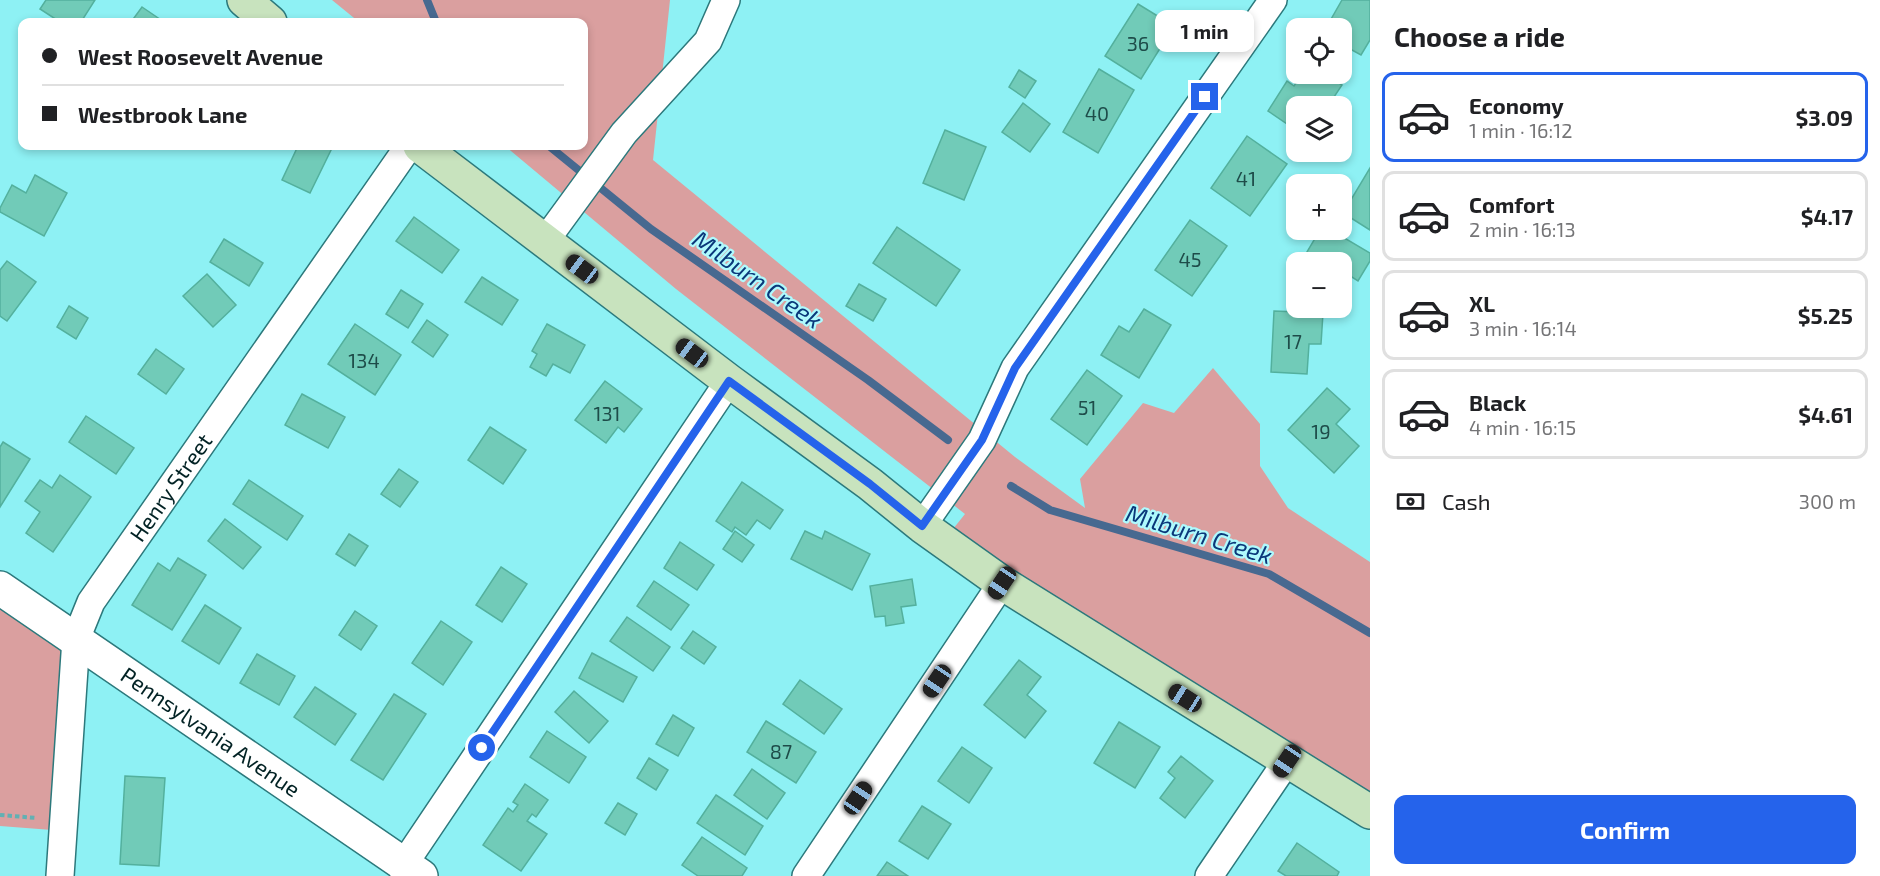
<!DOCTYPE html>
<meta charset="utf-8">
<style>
:root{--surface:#fff;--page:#f6f6f6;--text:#202124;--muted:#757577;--line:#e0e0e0;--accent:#2563eb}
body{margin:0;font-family:"Exo 2",sans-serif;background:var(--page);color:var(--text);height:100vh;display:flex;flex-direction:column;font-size:22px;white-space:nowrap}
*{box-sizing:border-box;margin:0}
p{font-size:20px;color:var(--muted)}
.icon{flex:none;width:33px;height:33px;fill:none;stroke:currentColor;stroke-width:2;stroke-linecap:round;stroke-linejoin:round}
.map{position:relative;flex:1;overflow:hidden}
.side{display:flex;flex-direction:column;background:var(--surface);width:510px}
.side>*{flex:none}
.banner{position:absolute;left:18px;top:18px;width:570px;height:132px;border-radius:12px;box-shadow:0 3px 9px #0003;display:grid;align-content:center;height:132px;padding:0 24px;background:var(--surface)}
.tools{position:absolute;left:1286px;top:18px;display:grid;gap:12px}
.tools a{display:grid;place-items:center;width:66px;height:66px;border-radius:12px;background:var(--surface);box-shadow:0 3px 9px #0003;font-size:30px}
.end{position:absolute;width:27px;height:27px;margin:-14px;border:8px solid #2563eb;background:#fff;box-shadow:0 0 0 3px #fff}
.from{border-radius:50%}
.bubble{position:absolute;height:42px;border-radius:12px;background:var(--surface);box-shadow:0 3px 9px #0003;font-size:20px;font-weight:700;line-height:42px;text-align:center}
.car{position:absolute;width:18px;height:36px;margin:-18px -9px;border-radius:8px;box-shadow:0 0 4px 2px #0007;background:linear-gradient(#222 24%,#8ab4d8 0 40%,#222 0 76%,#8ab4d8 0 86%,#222 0)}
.banner b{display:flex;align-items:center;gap:21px;height:57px;font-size:22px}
.banner b+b{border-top:2px solid var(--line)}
.banner i{width:15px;height:15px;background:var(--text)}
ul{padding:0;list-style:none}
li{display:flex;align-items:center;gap:18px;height:90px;margin:0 12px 9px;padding:0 12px;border:3px solid var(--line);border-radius:12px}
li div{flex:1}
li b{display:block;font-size:22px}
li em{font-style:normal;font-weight:700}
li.on{border-color:var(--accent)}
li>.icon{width:54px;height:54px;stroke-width:1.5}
h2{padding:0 24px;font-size:27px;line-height:72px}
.pay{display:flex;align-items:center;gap:15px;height:66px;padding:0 24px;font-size:22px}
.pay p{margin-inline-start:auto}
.cta{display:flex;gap:12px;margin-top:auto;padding:12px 24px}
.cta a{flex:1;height:69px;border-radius:12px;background:var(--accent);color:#fff;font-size:24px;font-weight:700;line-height:69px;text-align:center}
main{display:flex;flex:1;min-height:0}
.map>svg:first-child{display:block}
.green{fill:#da9f9f}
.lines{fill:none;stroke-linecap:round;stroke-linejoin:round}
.stream{stroke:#476990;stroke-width:8}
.building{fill:#71cbb8;stroke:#53b09d;stroke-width:1.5}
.minor-casing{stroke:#2c797c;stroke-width:30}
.tertiary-casing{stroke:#2c797c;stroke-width:36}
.secondary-casing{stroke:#2c797c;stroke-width:36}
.path{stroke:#62b0b3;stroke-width:4;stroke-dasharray:4.5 3;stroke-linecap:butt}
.minor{stroke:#fff;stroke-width:27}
.tertiary{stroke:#fff;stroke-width:33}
.secondary{stroke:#c8e3be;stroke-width:33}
.route{stroke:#2563eb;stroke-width:8}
.labels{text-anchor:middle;stroke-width:4.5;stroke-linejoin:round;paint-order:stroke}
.number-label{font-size:20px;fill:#1e4c49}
.street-label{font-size:22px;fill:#022224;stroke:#affafd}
.water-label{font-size:24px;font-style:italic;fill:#0a387a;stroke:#affafd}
</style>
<main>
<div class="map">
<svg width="1370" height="876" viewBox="0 0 1370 876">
<rect width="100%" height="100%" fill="#8ef1f4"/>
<!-- green -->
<g class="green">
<polygon points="332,0 670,0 653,160 1015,457 1085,508 1080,479 1143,403 1174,413 1213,368 1260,424 1260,466 1288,508 1370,562 1370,803 949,534 965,514 676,289 505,146 584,146 584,22 359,22"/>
<polygon points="0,605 59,646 67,656 52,830 0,826"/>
</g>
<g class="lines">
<!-- stream -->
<g class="stream">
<polyline points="427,0 436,22"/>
<polyline points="549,146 651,229 868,380 948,440"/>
<polyline points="1011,486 1050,510 1269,574 1370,633"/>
</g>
</g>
<!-- building -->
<g class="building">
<polygon points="46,0 95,0 81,22 60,22 40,9"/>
<polygon points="1342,0 1370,0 1370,40 1361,55 1341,44 1341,28 1326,28"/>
<polygon points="1138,4 1174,26 1141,79 1105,56"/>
<polygon points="142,7 164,22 131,22"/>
<polygon points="1099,69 1134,90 1098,153 1063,132"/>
<polygon points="1019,70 1036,81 1025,98 1009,87"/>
<polygon points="1302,74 1325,74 1342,85 1328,106 1296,106 1296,130 1268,111 1287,81 1294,86"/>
<polygon points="1023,103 1050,124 1030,152 1002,132"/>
<polygon points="945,130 986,147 964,200 923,183"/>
<polygon points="1247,136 1287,164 1250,216 1211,188"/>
<polygon points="298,146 333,146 310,193 282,180"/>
<polygon points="1370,168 1370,230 1343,213"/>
<polygon points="35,175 67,193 44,236 0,212 0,208 12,185 26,193"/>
<polygon points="414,217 459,250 442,273 396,241"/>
<polygon points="1190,220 1227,246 1192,296 1155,270"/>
<polygon points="897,227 960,270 936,306 873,263"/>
<polygon points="1320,230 1331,230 1370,253 1370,261 1358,281 1341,270 1341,262 1301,262"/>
<polygon points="224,239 263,263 249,286 210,262"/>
<polygon points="7,261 36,282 7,321 0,316 0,270"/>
<polygon points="207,274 236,305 213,327 183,296"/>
<polygon points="482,277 518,300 502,325 465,302"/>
<polygon points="859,284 886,299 873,321 846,306"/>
<polygon points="401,290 423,304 408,328 386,314"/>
<polygon points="69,306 88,318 76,339 57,327"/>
<polygon points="1144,309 1171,325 1139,378 1101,355 1119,326 1129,332"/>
<polygon points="1274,311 1323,313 1321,344 1309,344 1307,374 1271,372"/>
<polygon points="427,320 448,335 433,357 412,342"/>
<polygon points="355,324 401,355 375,395 328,364"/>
<polygon points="547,324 585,345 570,373 553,364 546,376 530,367 537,354 532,351"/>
<polygon points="156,349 184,369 166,394 138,374"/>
<polygon points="1087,370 1122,396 1087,445 1051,419"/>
<polygon points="605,381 642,409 624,432 618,427 606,443 575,420"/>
<polygon points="1327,388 1350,409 1336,424 1359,446 1334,473 1288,430"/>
<polygon points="302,394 345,417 328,448 285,425"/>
<polygon points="86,416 134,448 116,474 69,442"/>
<polygon points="490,427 526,450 503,484 468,460"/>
<polygon points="3,442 30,459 0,507 0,447"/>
<polygon points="399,469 418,482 400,507 381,494"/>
<polygon points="60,475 91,497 53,552 26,533 40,512 25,501 40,480 52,488"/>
<polygon points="249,480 303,516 287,540 233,504"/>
<polygon points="742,482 783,510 770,529 757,520 746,535 735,527 732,532 716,521"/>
<polygon points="225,519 261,547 243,569 208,541"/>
<polygon points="735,531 754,545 742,562 723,549"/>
<polygon points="805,531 822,539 825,531 870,554 852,590 791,559"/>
<polygon points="349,534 368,546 355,566 336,554"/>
<polygon points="680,542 714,565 697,590 664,568"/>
<polygon points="178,558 206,575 172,630 132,605 158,563 170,571"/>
<polygon points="501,567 527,584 502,622 476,605"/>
<polygon points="912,579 916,605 901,607 904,623 886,626 885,616 875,617 870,586"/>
<polygon points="654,581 689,605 671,630 637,606"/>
<polygon points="205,605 241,628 219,664 182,641"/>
<polygon points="355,611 377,626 361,650 339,635"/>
<polygon points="627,617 670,647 653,671 610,641"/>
<polygon points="441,621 472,642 443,685 412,663"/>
<polygon points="693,631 716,647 704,664 681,648"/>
<polygon points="592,653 637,677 623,702 579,678"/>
<polygon points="257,654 295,676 279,705 240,683"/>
<polygon points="1019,660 1041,677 1027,695 1046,711 1025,738 984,705"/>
<polygon points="800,680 842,709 824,734 783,704"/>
<polygon points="315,687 356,714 335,745 294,717"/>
<polygon points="574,691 608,721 589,743 555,712"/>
<polygon points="394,694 426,714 383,780 351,760"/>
<polygon points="673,715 694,728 678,756 656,744"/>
<polygon points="766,721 816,752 796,783 747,752"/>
<polygon points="1119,722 1160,747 1135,788 1094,763"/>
<polygon points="547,731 586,757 569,783 530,757"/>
<polygon points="962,747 992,768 969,803 938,781"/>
<polygon points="1181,756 1213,781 1185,818 1160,798 1175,778 1168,772"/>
<polygon points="649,758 668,770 656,790 637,778"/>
<polygon points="752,769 785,793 767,819 734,795"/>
<polygon points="125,776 165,778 159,866 120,864"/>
<polygon points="525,784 548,800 536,817 532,814 527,821 547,834 521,871 483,845 508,808 513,812 518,805 513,802"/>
<polygon points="716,795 763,826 745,855 697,823"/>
<polygon points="618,803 637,814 625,835 605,823"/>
<polygon points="922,806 951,824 928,859 899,841"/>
<polygon points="702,837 747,868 742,876 698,876 682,865"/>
<polygon points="1297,843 1339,872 1337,876 1286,876 1278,871"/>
<polygon points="887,862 908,876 877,876"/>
</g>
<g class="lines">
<!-- minor casing -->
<g class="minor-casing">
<g id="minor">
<polyline points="545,241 624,133 708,41 726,0"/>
<polyline points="922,526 982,440 1015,368 1273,0"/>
<path id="s1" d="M60 876 76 639 91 602 409 146"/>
<polyline points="404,876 404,864 729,381"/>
<polyline points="806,876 1002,583"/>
<polyline points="1209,876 1287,761"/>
</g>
</g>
<!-- tertiary casing -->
<g class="tertiary-casing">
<g id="tertiary">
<path id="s2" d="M0 588 421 876"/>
</g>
</g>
<!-- secondary casing -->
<g class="secondary-casing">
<g id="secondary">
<polyline points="244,0 270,22"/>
<polyline points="420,146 729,381 870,484 922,526 1002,583 1370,812"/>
</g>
</g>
<!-- path -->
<polyline class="path" points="0,815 37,818"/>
<!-- minor -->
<use href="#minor" class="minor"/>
<!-- tertiary -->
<use href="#tertiary" class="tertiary"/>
<!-- secondary -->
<use href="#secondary" class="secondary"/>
</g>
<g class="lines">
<!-- route -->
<polyline class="route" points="482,748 729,381 870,484 922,526 982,440 1015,368 1205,97"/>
</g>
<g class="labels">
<!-- number labels -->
<g class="number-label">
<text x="1138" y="51">36</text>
<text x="1097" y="121">40</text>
<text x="1246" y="186">41</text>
<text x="1190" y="267">45</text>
<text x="1293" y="349">17</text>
<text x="364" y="368">134</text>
<text x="1087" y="415">51</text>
<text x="607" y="421">131</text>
<text x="1321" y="439">19</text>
<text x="781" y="759">87</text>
</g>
<!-- street labels -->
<g class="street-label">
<text dy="8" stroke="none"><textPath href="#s1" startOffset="417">Henry Street</textPath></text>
<text dy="8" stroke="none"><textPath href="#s2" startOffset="255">Pennsylvania Avenue</textPath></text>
</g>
<!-- water labels -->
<g class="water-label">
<text transform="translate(757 280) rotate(35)" y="8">Milburn Creek</text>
<text transform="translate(1199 535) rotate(17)" y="8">Milburn Creek</text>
</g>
</g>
</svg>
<div class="tools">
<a><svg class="icon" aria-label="locate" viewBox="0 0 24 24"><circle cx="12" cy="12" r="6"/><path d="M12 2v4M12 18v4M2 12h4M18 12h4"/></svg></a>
<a><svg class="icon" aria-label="layers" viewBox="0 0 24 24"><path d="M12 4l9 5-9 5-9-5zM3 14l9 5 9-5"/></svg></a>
<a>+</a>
<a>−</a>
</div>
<i class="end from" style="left:482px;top:748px"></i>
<i class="end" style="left:1205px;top:97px"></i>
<div class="bubble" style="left:1155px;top:10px;width:99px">1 min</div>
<i class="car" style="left:582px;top:269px;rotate:307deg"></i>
<i class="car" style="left:692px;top:353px;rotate:307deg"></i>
<i class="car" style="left:1002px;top:583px;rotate:214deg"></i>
<i class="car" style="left:937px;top:681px;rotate:214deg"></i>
<i class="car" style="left:1185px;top:698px;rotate:302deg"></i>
<i class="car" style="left:1287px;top:761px;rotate:214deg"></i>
<i class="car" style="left:858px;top:798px;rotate:34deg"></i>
<div class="banner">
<b><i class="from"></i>West Roosevelt Avenue</b>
<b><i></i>Westbrook Lane</b>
</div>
</div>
<section class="side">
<h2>Choose a ride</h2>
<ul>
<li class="on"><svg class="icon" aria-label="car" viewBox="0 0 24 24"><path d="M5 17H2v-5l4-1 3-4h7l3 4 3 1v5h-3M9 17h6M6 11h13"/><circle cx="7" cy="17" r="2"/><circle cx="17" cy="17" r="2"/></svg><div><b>Economy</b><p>1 min · 16:12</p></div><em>$3.09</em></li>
<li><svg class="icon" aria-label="car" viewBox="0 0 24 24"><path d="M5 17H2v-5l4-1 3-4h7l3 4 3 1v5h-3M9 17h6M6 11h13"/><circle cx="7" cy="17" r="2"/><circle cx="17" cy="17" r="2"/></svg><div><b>Comfort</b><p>2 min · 16:13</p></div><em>$4.17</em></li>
<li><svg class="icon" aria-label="car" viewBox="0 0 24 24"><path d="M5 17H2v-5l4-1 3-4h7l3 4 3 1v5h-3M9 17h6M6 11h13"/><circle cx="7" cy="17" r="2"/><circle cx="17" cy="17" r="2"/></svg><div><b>XL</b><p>3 min · 16:14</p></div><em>$5.25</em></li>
<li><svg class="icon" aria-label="car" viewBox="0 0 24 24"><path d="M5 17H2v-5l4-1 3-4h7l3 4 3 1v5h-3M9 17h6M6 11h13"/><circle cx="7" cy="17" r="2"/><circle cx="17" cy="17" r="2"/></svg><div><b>Black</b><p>4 min · 16:15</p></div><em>$4.61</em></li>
</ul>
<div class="pay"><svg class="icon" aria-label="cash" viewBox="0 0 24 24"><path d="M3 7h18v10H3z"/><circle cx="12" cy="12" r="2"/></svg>Cash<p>300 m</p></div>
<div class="cta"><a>Confirm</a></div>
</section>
</main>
